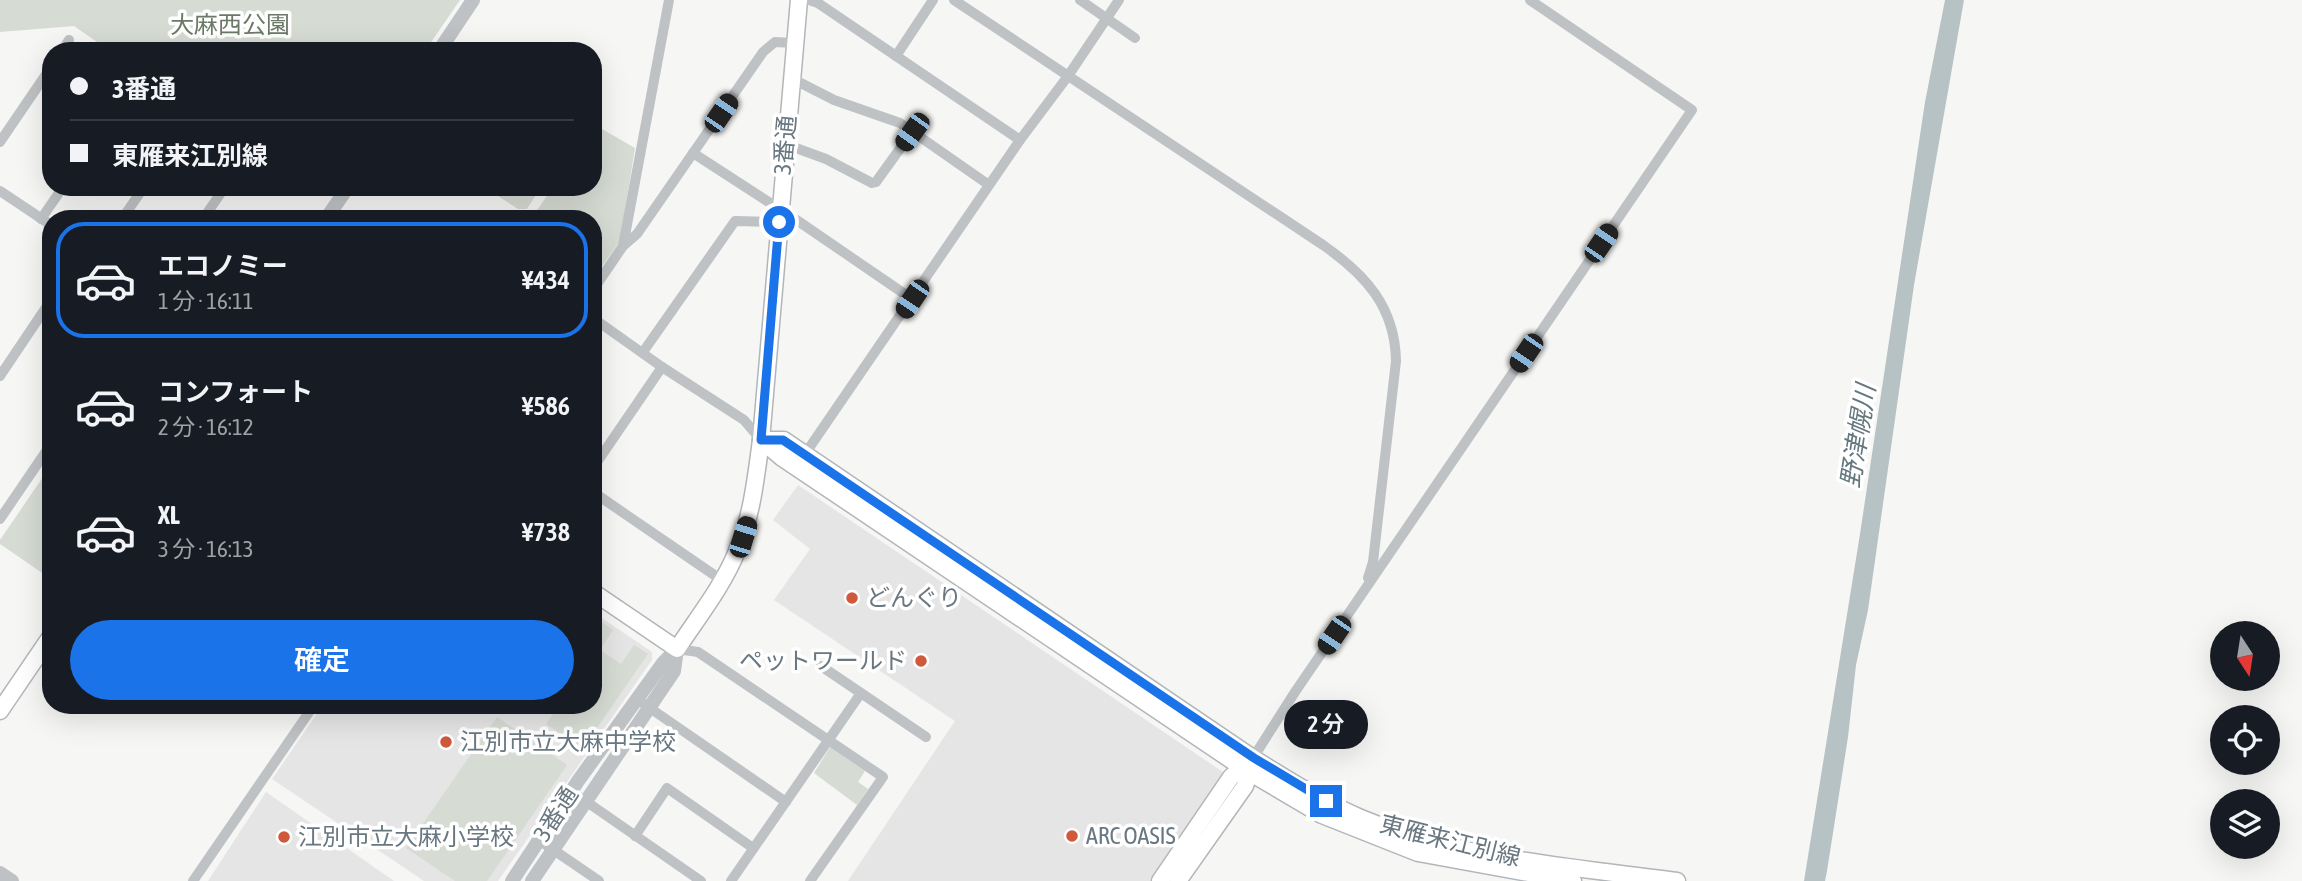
<!DOCTYPE html>
<html lang="ja">
<meta charset="utf-8">
<style>
:root{--surface:#171b24;--page:#20242c;--text:#f1f3f6;--muted:#9ea1a6;--line:#363941;--accent:#1a73e8}
body{margin:0;font-family:"Asap Condensed","Noto Sans JP",sans-serif;background:var(--page);color:var(--text);height:100vh;display:flex;flex-direction:column;font-size:26px;white-space:nowrap}
*{box-sizing:border-box;margin:0}
p{font-size:23px;color:var(--muted)}
.icon{flex:none;width:38px;height:38px;fill:none;stroke:currentColor;stroke-width:2;stroke-linecap:round;stroke-linejoin:round}
.map{position:relative;flex:1;overflow:hidden}
.panel{position:absolute;left:42px;top:210px;width:560px;height:504px;display:flex;flex-direction:column;background:var(--surface);border-radius:28px;box-shadow:0 7px 28px #0002}
.panel>*{flex:none}
.hud{position:absolute;left:42px;top:42px;width:560px;height:154px;border-radius:28px;box-shadow:0 7px 28px #0002;display:grid;align-content:center;height:154px;padding:0 28px;background:var(--surface)}
.needle{width:46px;rotate:168deg}
.fabs{position:absolute;left:2210px;top:621px;display:grid;gap:14px}
.fabs a{display:grid;place-items:center;width:70px;height:70px;border-radius:50%;background:var(--surface);box-shadow:0 7px 28px #0002;font-size:35px}
.end{position:absolute;width:32px;height:32px;margin:-16px;border:9px solid #1a73e8;background:#fff;box-shadow:0 0 0 4px #fff}
.from{border-radius:50%}
.bubble{position:absolute;height:49px;border-radius:24px;background:var(--surface);box-shadow:0 7px 28px #0002;font-size:23px;font-weight:600;line-height:49px;text-align:center}
.car{position:absolute;width:21px;height:42px;margin:-21px -10px;border-radius:9px;box-shadow:0 0 5px 2px #0007;background:linear-gradient(#222 24%,#8ab4d8 0 40%,#222 0 76%,#8ab4d8 0 86%,#222 0)}
.hud b{display:flex;align-items:center;gap:24px;height:66px;font-size:26px}
.hud b+b{border-top:2px solid var(--line)}
.hud i{width:18px;height:18px;background:var(--text)}
ul{padding:12px 0 0;list-style:none}
li{display:flex;align-items:center;gap:21px;height:116px;margin:0 14px 10px;padding:0 14px;border:4px solid transparent;border-radius:28px}
li div{flex:1}
li b{display:block;font-size:26px}
li em{font-style:normal;font-weight:600}
li.current{border-color:var(--accent)}
li>.icon{width:63px;height:63px;stroke-width:1.5}
.primary-button{display:flex;gap:14px;margin-top:auto;padding:14px 28px}
.primary-button a{flex:1;height:80px;border-radius:42px;background:var(--accent);color:#fff;font-size:28px;font-weight:600;line-height:80px;text-align:center}
.map>svg:first-child{display:block}
.built{fill:#e4e5e4}
.green{fill:#d6dbd3}
.water{fill:#b7c2c5}
.lines{fill:none;stroke-linecap:round;stroke-linejoin:round}
.secondary-casing{stroke:#b1b6b9;stroke-width:19}
.minor{stroke:#bec2c5;stroke-width:10}
.tertiary{stroke:#bec2c5;stroke-width:14}
.secondary{stroke:#fff;stroke-width:16}
.route{stroke:#1a73e8;stroke-width:9}
.poi-dot{fill:#d0583b;stroke:#fff;stroke-width:2.5}
.labels{text-anchor:middle;stroke-width:7;stroke-linejoin:round;paint-order:stroke}
.park-label{font-size:24px;fill:#6b7967;stroke:#fff}
.street-label{font-size:24px;fill:#697781;stroke:#fff}
.poi-label{font-size:24px;fill:#697781;stroke:#fff;text-anchor:start}
.water-label{font-size:26px;font-style:italic;fill:#65787e;stroke:#fff}
</style>
<div class="map">
<svg width="2302" height="881" viewBox="0 0 2302 881">
<rect width="100%" height="100%" fill="#f6f6f4"/>
<!-- built -->
<g class="built">
<polygon points="798,485 1226,774 1150,881 848,881 955,721 774,600 810,549 773,520"/>
<polygon points="593,612 652,652 652,660 498,881 424,881 272,779 323,705 593,705"/>
<polygon points="266,792 394,881 208,881"/>
</g>
<!-- green -->
<g class="green">
<polygon points="0,0 460,0 425,51 110,51 74,26 0,32"/>
<polygon points="595,125 635,148 620,241 593,279 593,219 531,219 553,187 593,187"/>
<polygon points="484,187 541,187 527,209 518,209"/>
<polygon points="43,477 51,482 51,579 0,544 0,540"/>
<polygon points="593,616 613,630 600,650 621,664 634,645 648,654 583,748 546,724 559,705 593,705"/>
<polygon points="497,717 567,765 487,881 455,881 406,848"/>
<polygon points="830,747 865,771 858,782 868,789 857,805 814,773"/>
</g>
<!-- water -->
<polygon class="water" points="1945,0 1964,0 1914,285 1868,610 1856,665 1848,737 1827,871 1825,881 1804,881 1860,534 1925,102"/>
<g class="lines">
<!-- secondary casing -->
<g class="secondary-casing">
<g id="secondary">
<path d="M761 440H784L1253 758C1288 780 1323 802 1361 818 1460 859 1572 867 1677 881"/>
<polyline points="761,440 781,457 1249,772 1322,815 1418,853 1573,881"/>
<path d="M593 592 677 649C698 617 723 586 737 551 752 516 756 477 761 440L799 0"/>
<polyline points="0,711 51,636"/>
<polyline points="1160,881 1231,777 1249,762"/>
<polyline points="1178,881 1245,786 1252,764"/>
</g>
</g>
<!-- minor -->
<g class="minor">
<polyline points="809,0 818,3 1020,140"/>
<path d="M954 0 1323 245C1366 275 1395 307 1396 361L1373 562 1368 578"/>
<polyline points="1080,0 1135,38"/>
<polyline points="62,51 69,40"/>
<polyline points="896,56 933,0"/>
<polyline points="791,78 834,100 900,123 989,185"/>
<polyline points="0,142 51,67"/>
<polyline points="785,144 826,159 872,183 876,182 912,132"/>
<polyline points="693,153 798,221 912,299"/>
<polyline points="0,191 51,225"/>
<polyline points="41,219 63,187"/>
<polyline points="122,219 144,187"/>
<polyline points="203,219 225,187"/>
<polyline points="623,246 637,234 763,52 775,42 794,43"/>
<polyline points="593,290 623,246 669,0"/>
<polyline points="593,318 662,367 744,420 761,440"/>
<polyline points="643,352 735,221 779,222"/>
<polyline points="0,376 51,300"/>
<polyline points="805,454 1020,140 1068,76 1119,0"/>
<polyline points="593,468 662,367"/>
<polyline points="593,492 723,581"/>
<polyline points="0,519 51,444"/>
<polyline points="677,649 698,652 883,777 810,881"/>
<polyline points="39,654 51,662"/>
<polyline points="821,666 926,737"/>
<polyline points="644,704 786,802"/>
<polyline points="1253,758 1295,692 1692,110 1530,0"/>
<polyline points="571,791 701,881"/>
<polyline points="635,836 667,788 753,848"/>
<polyline points="539,840 599,881"/>
<polyline points="193,881 314,705"/>
<polyline points="731,881 861,693"/>
</g>
<!-- tertiary -->
<g class="tertiary">
<polyline points="439,51 473,0"/>
<polyline points="326,219 348,187"/>
<polyline points="0,873 12,881"/>
<polyline points="512,881 578,781 663,663 677,649"/>
<polyline points="532,881 674,671 677,649"/>
</g>
<!-- secondary -->
<use href="#secondary" class="secondary"/>
</g>
<g class="lines">
<!-- route -->
<polyline class="route" points="779,222 761,440 783,440 1254,758 1326,801"/>
</g>
<!-- markers -->
<g class="poi-dot">
<circle cx="852" cy="598" r="7"/>
<circle cx="921" cy="661" r="7"/>
<circle cx="446" cy="742" r="7"/>
<circle cx="1072" cy="836" r="7"/>
<circle cx="284" cy="837" r="7"/>
</g>
<g class="labels">
<!-- park labels -->
<g class="park-label">
<text x="230" y="33">大麻西公園</text>
</g>
<!-- street labels -->
<g class="street-label">
<text transform="translate(785 145) rotate(-85)" y="8">3番通</text>
<text transform="translate(556 814) rotate(-57)" y="8">3番通</text>
<text transform="translate(1450 841) rotate(14)" y="8">東雁来江別線</text>
</g>
<!-- poi labels -->
<g class="poi-label">
<text x="866" y="606">どんぐり</text>
<text x="907" y="669" text-anchor="end">ペットワールド</text>
<text x="460" y="750">江別市立大麻中学校</text>
<text x="1086" y="844">ARC OASIS</text>
<text x="298" y="845">江別市立大麻小学校</text>
</g>
<!-- water labels -->
<g class="water-label">
<text transform="translate(1858 436) rotate(-81)" y="9">野津幌川</text>
</g>
</g>
</svg>
<div class="fabs">
<a><svg class="needle" viewBox="-14 -14 28 28"><path d="M0-13l5 13h-10z" fill="#e53935"/><path d="M0 13l5-13h-10z" fill="#9ea1a6"/></svg></a>
<a><svg class="icon" aria-label="locate" viewBox="0 0 24 24"><circle cx="12" cy="12" r="6"/><path d="M12 2v4M12 18v4M2 12h4M18 12h4"/></svg></a>
<a><svg class="icon" aria-label="layers" viewBox="0 0 24 24"><path d="M12 4l9 5-9 5-9-5zM3 14l9 5 9-5"/></svg></a>
</div>
<i class="end from" style="left:779px;top:222px"></i>
<i class="end" style="left:1326px;top:801px"></i>
<div class="bubble" style="left:1284px;top:700px;width:84px">2 分</div>
<i class="car" style="left:721px;top:113px;rotate:34deg"></i>
<i class="car" style="left:912px;top:132px;rotate:216deg"></i>
<i class="car" style="left:1601px;top:243px;rotate:34deg"></i>
<i class="car" style="left:912px;top:299px;rotate:214deg"></i>
<i class="car" style="left:1526px;top:353px;rotate:214deg"></i>
<i class="car" style="left:743px;top:537px;rotate:17deg"></i>
<i class="car" style="left:1334px;top:635px;rotate:214deg"></i>
<div class="hud">
<b><i class="from"></i>3番通</b>
<b><i></i>東雁来江別線</b>
</div>
<section class="panel">
<ul>
<li class="current"><svg class="icon" aria-label="car" viewBox="0 0 24 24"><path d="M5 17H2v-5l4-1 3-4h7l3 4 3 1v5h-3M9 17h6M6 11h13"/><circle cx="7" cy="17" r="2"/><circle cx="17" cy="17" r="2"/></svg><div><b>エコノミー</b><p>1 分 · 16:11</p></div><em>¥434</em></li>
<li><svg class="icon" aria-label="car" viewBox="0 0 24 24"><path d="M5 17H2v-5l4-1 3-4h7l3 4 3 1v5h-3M9 17h6M6 11h13"/><circle cx="7" cy="17" r="2"/><circle cx="17" cy="17" r="2"/></svg><div><b>コンフォート</b><p>2 分 · 16:12</p></div><em>¥586</em></li>
<li><svg class="icon" aria-label="car" viewBox="0 0 24 24"><path d="M5 17H2v-5l4-1 3-4h7l3 4 3 1v5h-3M9 17h6M6 11h13"/><circle cx="7" cy="17" r="2"/><circle cx="17" cy="17" r="2"/></svg><div><b>XL</b><p>3 分 · 16:13</p></div><em>¥738</em></li>
</ul>
<div class="primary-button"><a>確定</a></div>
</section>
</div>
